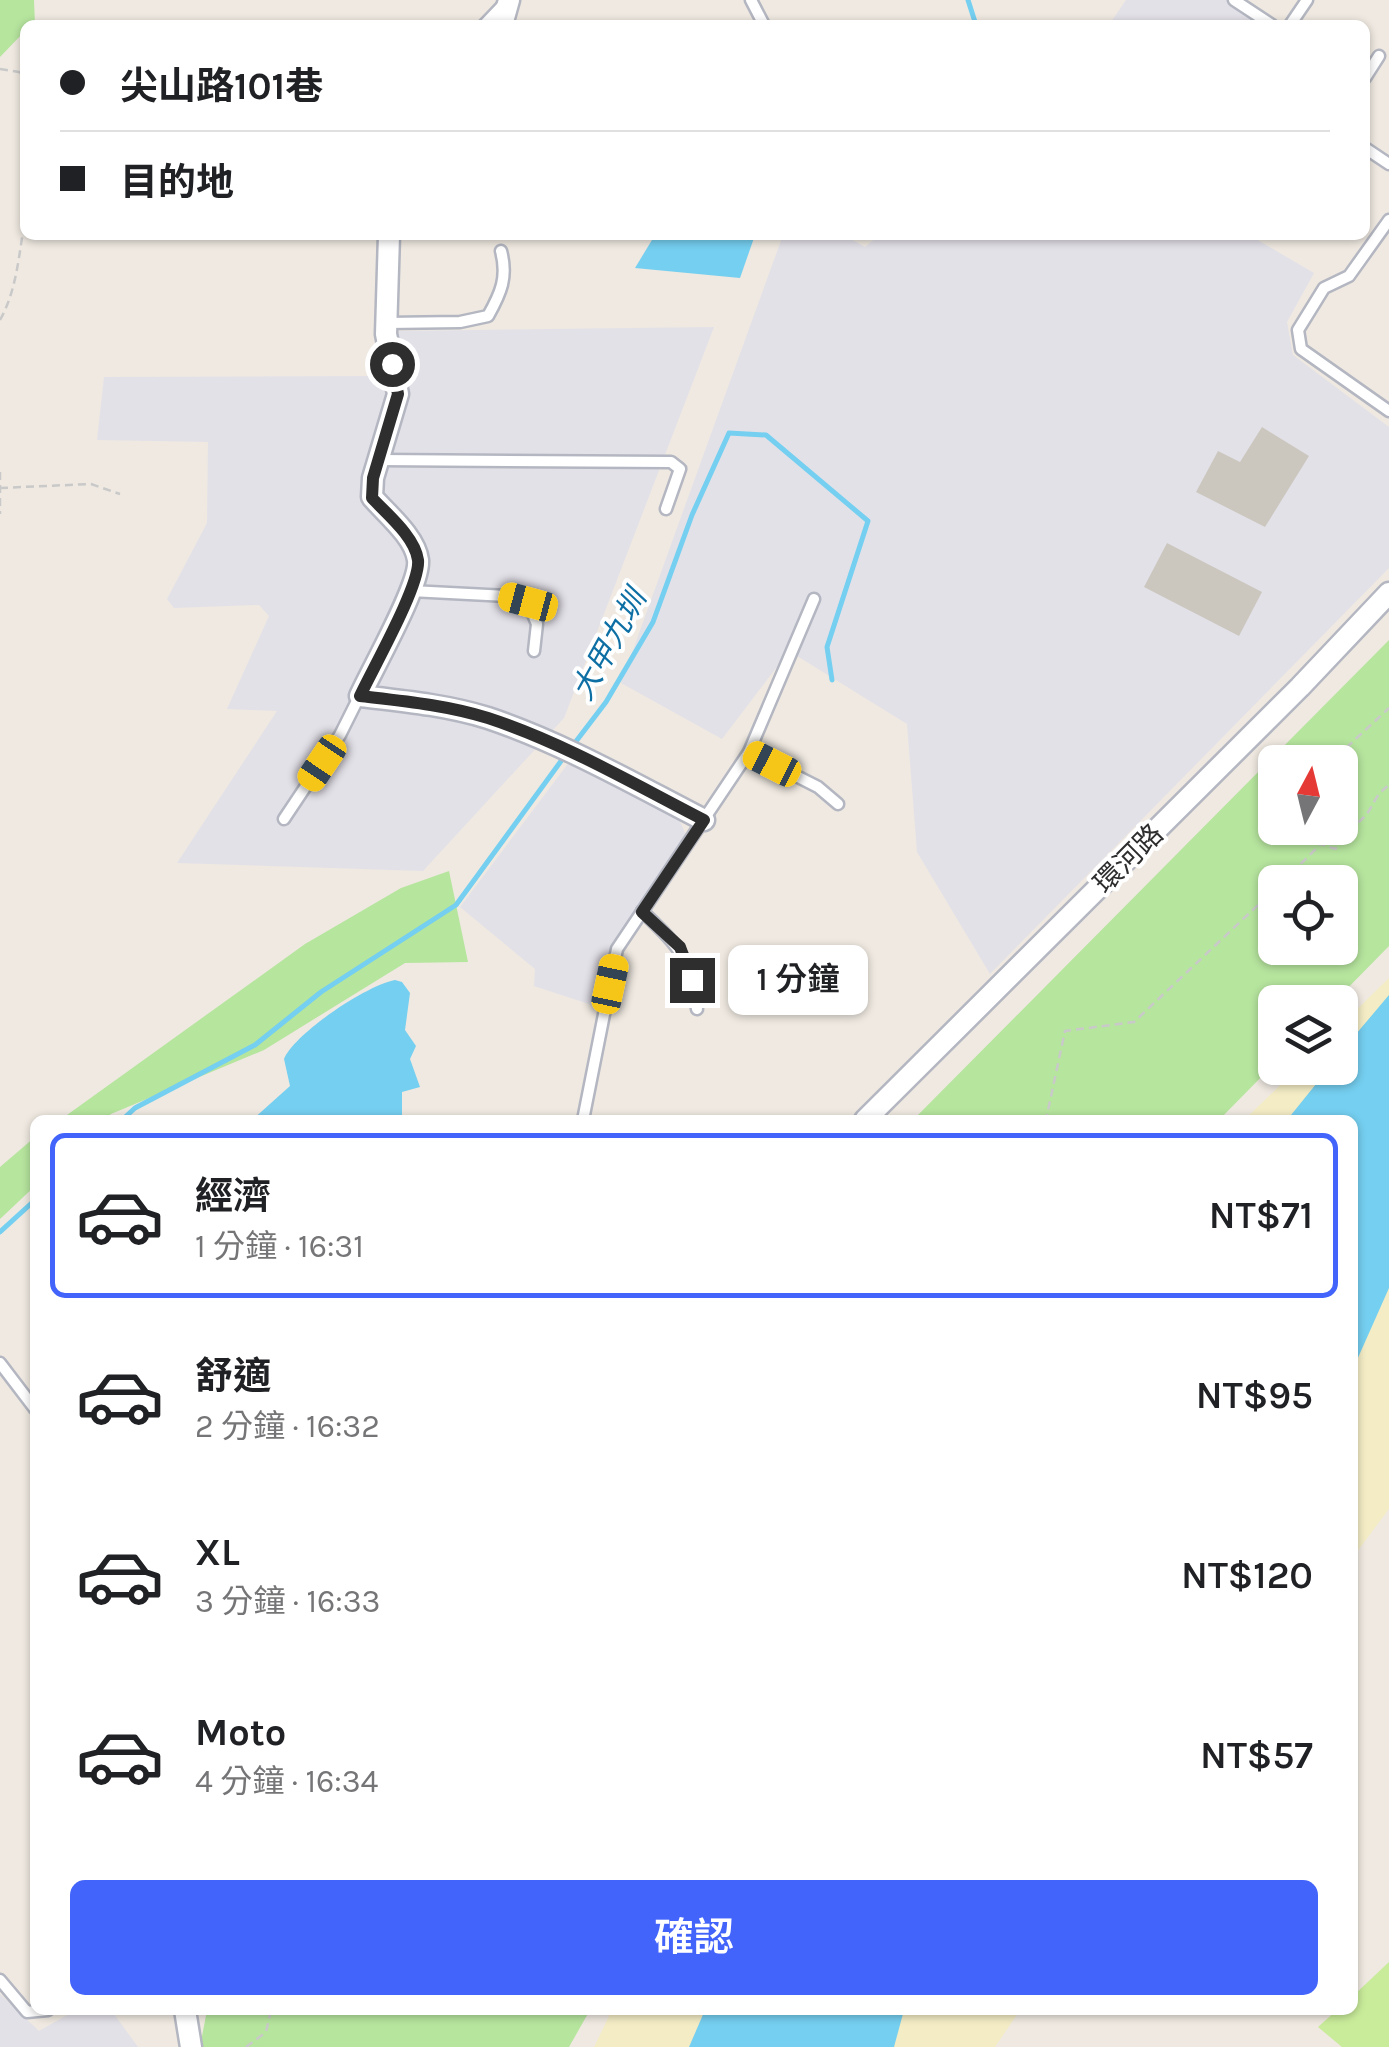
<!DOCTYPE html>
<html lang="zh-TW">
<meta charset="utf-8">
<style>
:root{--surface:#fff;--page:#f2f2f2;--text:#202124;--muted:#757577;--line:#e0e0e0;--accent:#4264fb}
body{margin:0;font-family:Karla,"Noto Sans TC",sans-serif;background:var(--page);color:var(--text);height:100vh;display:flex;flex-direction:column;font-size:38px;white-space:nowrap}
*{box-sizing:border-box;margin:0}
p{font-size:32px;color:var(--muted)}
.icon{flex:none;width:55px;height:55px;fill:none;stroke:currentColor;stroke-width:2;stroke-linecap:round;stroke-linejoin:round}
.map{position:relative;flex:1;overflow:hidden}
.panel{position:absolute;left:30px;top:1115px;width:1328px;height:900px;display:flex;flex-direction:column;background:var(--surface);border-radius:15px;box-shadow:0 2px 8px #0004}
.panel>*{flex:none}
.top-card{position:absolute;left:20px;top:20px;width:1350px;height:220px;border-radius:15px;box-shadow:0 2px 8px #0004;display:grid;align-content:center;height:220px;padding:0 40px;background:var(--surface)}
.needle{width:65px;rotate:7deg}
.buttons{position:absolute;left:1258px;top:745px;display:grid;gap:20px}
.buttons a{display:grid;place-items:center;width:100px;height:100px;border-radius:15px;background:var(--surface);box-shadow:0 2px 8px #0004;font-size:50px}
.end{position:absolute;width:45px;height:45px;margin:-22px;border:12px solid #2e2e2e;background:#fff;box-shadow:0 0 0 5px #fff}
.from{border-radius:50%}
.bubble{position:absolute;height:70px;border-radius:15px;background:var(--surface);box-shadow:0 2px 8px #0004;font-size:32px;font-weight:600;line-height:70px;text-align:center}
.car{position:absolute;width:30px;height:60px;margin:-30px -15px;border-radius:12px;box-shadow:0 0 8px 2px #0007;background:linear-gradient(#f5c518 24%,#345 0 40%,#f5c518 0 76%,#345 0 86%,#f5c518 0)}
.top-card b{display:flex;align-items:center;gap:35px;height:95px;font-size:38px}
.top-card b+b{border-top:2px solid var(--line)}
.top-card i{width:25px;height:25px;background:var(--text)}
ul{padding:18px 0 0;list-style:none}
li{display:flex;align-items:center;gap:30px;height:165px;margin:0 20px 15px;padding:0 20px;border:5px solid transparent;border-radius:15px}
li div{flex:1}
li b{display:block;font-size:38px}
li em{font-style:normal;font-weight:600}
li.current{border-color:var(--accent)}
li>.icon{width:90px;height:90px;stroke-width:1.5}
.primary-button{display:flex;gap:20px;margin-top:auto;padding:20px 40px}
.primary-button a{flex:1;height:115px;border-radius:15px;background:var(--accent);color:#fff;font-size:40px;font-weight:600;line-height:115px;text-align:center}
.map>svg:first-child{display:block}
.industrial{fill:#e3e1e8}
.green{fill:#b6e59e;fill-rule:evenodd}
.sand{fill:#f3ecc5}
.pitch{fill:#c9ec9a}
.water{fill:#75cff0}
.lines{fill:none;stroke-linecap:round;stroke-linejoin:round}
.stream{stroke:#75cff0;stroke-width:5}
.building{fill:#cbc7bf}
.service-casing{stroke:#b4b7c1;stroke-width:15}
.minor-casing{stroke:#b4b7c1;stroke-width:25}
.path{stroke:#c9c9c9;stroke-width:2.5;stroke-dasharray:8 5;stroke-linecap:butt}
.service{stroke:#fff;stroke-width:10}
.minor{stroke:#fff;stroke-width:20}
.route{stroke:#2e2e2e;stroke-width:12}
.labels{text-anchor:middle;stroke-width:8;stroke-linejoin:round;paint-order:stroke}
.street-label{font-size:28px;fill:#2e2e2e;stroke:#fff}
.water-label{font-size:30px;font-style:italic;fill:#0d6fa3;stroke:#fff}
</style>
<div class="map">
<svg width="1389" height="2047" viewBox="0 0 1389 2047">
<rect width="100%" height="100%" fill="#efe9e1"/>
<!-- industrial -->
<g class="industrial">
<polygon points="1126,0 1226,0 1263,25 1109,25"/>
<polygon points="783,235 844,235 865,247 879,235 1249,235 1314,273 1287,322 1293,355 1389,427 1389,568 990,974 917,852 907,724 789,651 722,739 621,683"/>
<polygon points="714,327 564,718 423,871 177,863 277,711 227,709 269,616 259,605 174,608 167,599 207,523 208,442 97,440 104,377 374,376 399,331"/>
<polygon points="570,761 678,817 686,835 627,934 601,1008 534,986 535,969 460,907"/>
<polygon points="0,1994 39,2031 76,2010 111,2010 138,2047 0,2047"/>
</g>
<!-- green -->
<g class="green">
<polygon points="0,0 34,0 35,25 25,25 25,31 0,57"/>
<path d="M1389 640V946L1334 1002H1275V1063L1219 1120H913ZM1340 762V828H1275V762ZM1340 882V948H1275V882Z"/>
<polygon points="449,871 468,962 405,963 264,1050 111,1114 105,1120 60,1120 305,944 401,888"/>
<polygon points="35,1137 35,1186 0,1219 0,1167"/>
<polygon points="207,2010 590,2010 569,2047 200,2047"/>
</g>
<!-- sand -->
<g class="sand">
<polygon points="1389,978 1389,1509 1353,1557 1352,1120 1244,1120 1298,1068 1340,1068 1340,1026"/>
<polygon points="612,2010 1020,2010 995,2047 594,2047"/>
</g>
<!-- pitch -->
<polygon class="pitch" points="1389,1962 1389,2047 1342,2047 1318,2027 1337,2010 1352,2010 1353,1996"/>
<!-- water -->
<g class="water">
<polygon points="655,235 755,235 740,278 635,268"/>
<path d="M395 980 402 982 410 993 405 1030 416 1046 410 1059 420 1087 402 1092V1120H252L290 1086 284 1059C295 1033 367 985 395 980Z"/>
<polygon points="1389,995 1389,1288 1353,1369 1352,1120 1287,1120 1329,1068 1340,1068 1340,1053"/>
<polygon points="705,2010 904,2010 894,2047 689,2047"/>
</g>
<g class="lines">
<!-- stream -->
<g class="stream">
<polyline points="968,0 976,25"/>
<polyline points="574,744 606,702 653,622 692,515 729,433 766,435 868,521 827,647 832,680"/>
<polyline points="122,1120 135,1108 255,1045 321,992 456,905 564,757"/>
<polyline points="0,1232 35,1200"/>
</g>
</g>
<!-- building -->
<g class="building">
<polygon points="1262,427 1309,456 1265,527 1196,492 1218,451 1240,462"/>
<polygon points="1167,543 1262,592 1239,636 1144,587"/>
</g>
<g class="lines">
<!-- service casing -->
<g class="service-casing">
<g id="service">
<polyline points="751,0 764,25"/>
<polyline points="1234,0 1272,25"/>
<polyline points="484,25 504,4"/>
<polyline points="1290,25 1307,0"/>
<polyline points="1365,78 1379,56"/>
<polyline points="1365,148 1389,164"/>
<polyline points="1389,220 1349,276 1324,288 1298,330 1301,349 1389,411"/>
<path d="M387 323 460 322 488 316C501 293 508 277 501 251"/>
<polyline points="379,460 671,462 680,469 666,509"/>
<polyline points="411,591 507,596 528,602 537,624 534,651"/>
<polyline points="749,752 818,787 838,804"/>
<polyline points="284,819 340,735 359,697"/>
<path d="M642 911C680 948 689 955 697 1009"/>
<polyline points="583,1120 617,949 749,752 814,599"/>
<polyline points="0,1363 35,1409"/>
<polyline points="0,1980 27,2012 48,2010"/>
</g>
</g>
<!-- minor casing -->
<g class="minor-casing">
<g id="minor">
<polyline points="502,25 509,0"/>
<path d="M389 235 386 334 398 394 373 478 372 497C387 514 415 537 418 560 421 584 372 669 360 696 403 701 446 705 488 718 563 743 634 784 704 820"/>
<polyline points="865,1120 1300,687 1389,593"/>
<polyline points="185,2010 191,2047"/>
</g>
</g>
<!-- path -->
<g class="path">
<polyline points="0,69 19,72 25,77 25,91"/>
<path d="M0 320C17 290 19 253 25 219L21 211 25 154"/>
<polyline points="0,472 0,514"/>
<polyline points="0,488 91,484 120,494"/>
<polyline points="1340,773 1346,748 1389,708"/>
<polyline points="1319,828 1318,838 1321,844 1335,849 1346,839 1345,829 1340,822"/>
<path d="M1347 829C1377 814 1367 801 1389 785"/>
<polyline points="1282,882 1320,845"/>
<polyline points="1042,1120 1047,1115 1065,1031 1134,1022 1275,889"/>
<polyline points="246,2047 266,2032 271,2010"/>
</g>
<!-- service -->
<use href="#service" class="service"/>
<!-- minor -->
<use href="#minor" class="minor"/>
</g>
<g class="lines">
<!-- route -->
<path class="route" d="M392 364 398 394 373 478 372 498C387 514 415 537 418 560 421 584 372 670 360 696 403 701 446 705 488 718 564 743 634 784 704 820L642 912 680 947 692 980"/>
</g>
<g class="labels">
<!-- street labels -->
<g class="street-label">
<text transform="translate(1128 858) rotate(-45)" y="10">環河路</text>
</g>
<!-- water labels -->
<g class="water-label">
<text transform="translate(609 645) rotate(-61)" y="10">大甲九圳</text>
</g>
</g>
</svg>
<div class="buttons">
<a><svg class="needle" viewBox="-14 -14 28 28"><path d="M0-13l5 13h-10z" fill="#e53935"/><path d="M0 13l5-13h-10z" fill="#757577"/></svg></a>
<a><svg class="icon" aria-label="locate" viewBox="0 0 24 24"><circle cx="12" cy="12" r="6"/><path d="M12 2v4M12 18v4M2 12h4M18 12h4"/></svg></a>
<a><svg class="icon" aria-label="layers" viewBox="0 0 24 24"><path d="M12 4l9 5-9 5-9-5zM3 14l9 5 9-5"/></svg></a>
</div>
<i class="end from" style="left:392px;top:364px"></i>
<i class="end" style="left:692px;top:980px"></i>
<div class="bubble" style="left:728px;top:945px;width:140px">1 分鐘</div>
<i class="car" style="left:528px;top:602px;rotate:285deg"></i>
<i class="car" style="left:322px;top:763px;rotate:214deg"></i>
<i class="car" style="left:772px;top:764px;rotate:297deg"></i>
<i class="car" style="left:610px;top:984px;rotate:12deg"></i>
<div class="top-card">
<b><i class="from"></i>尖山路101巷</b>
<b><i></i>目的地</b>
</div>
<section class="panel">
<ul>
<li class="current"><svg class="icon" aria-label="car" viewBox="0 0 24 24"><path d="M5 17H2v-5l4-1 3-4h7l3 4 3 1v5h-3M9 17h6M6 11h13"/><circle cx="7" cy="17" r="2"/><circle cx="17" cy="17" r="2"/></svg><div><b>經濟</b><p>1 分鐘 · 16:31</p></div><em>NT$71</em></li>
<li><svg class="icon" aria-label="car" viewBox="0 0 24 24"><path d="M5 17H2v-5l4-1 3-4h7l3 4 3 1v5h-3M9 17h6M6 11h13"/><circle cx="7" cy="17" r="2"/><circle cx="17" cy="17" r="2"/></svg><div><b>舒適</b><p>2 分鐘 · 16:32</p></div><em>NT$95</em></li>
<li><svg class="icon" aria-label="car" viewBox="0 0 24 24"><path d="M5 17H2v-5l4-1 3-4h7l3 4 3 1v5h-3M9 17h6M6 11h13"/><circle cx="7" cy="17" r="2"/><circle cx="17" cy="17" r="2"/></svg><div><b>XL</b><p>3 分鐘 · 16:33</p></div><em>NT$120</em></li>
<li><svg class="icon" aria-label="car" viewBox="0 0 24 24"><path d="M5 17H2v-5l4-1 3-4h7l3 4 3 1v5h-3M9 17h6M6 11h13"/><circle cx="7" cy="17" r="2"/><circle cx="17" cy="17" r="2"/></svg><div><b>Moto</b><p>4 分鐘 · 16:34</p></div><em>NT$57</em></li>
</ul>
<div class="primary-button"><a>確認</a></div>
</section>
</div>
